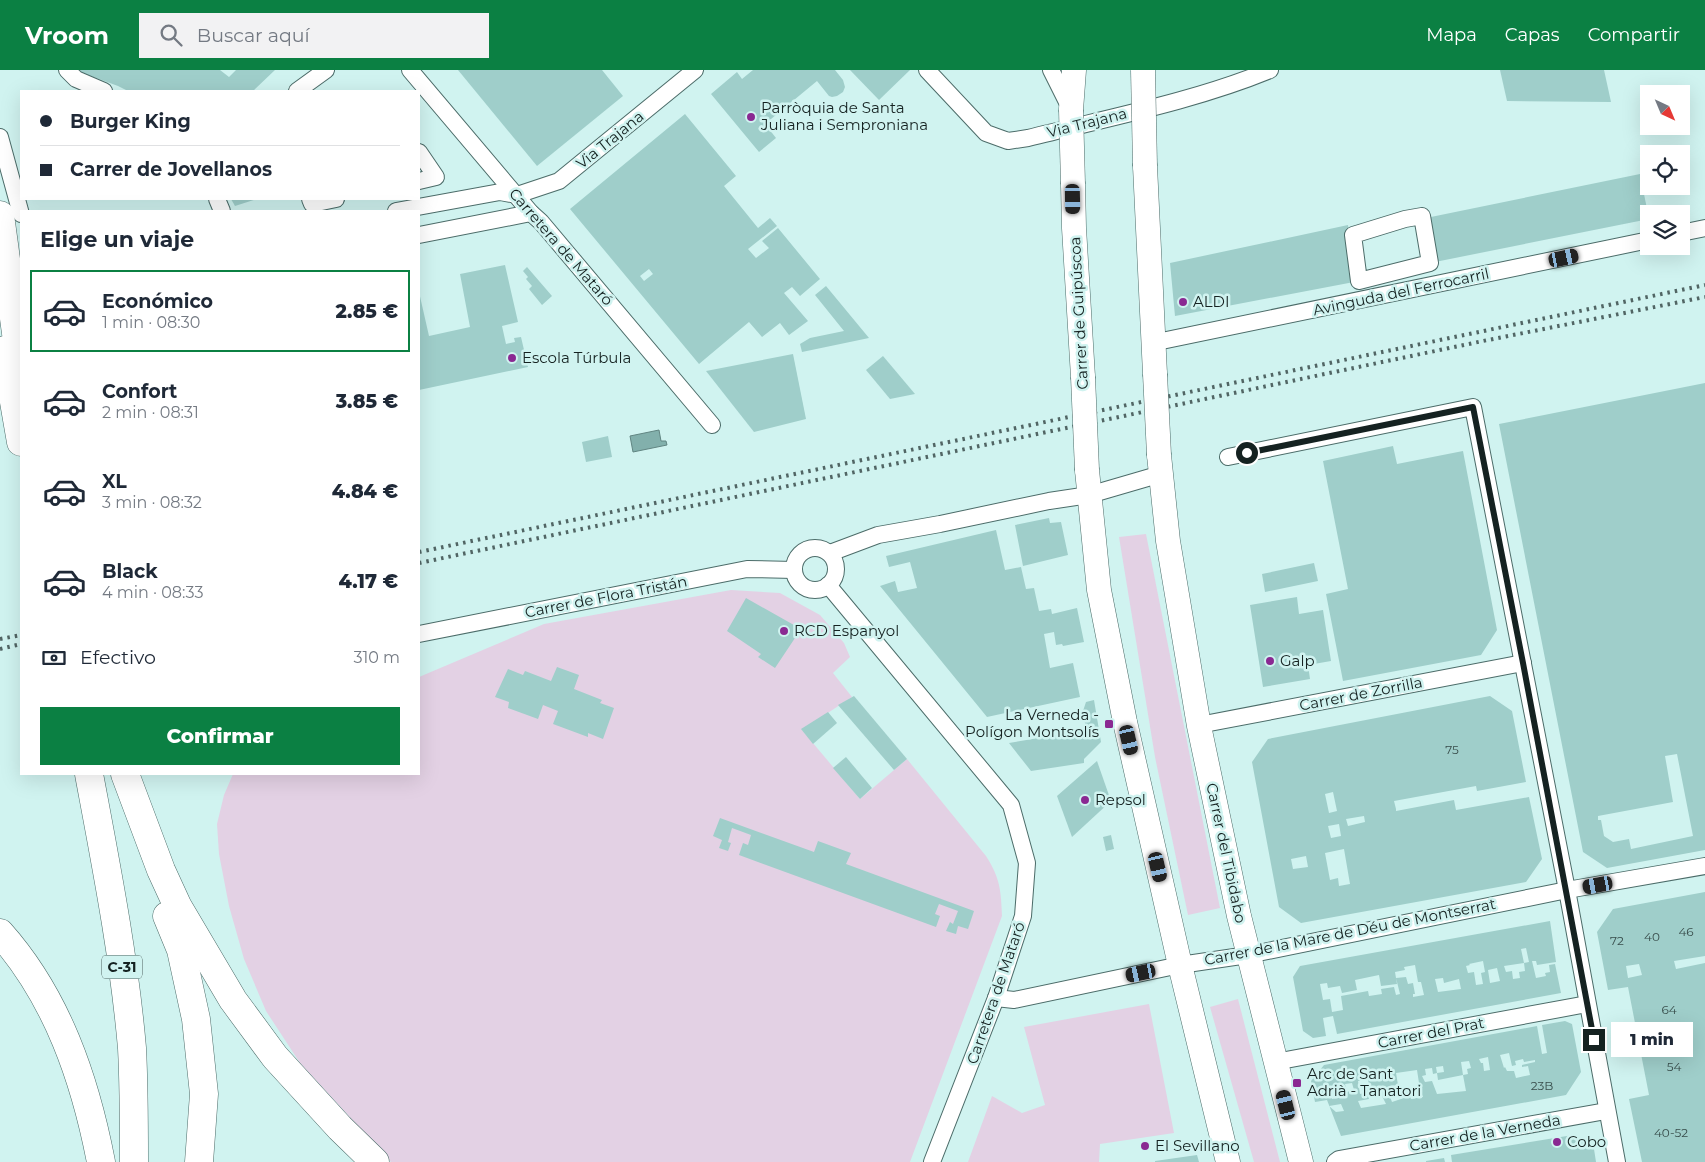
<!DOCTYPE html>
<html lang="es">
<meta charset="utf-8">
<style>
:root{--surface:#fff;--page:#f2f2f3;--text:#1f2937;--muted:#747a83;--line:#e0e1e3;--accent:#0b8043}
body{margin:0;font-family:Montserrat,sans-serif;background:var(--page);color:var(--text);height:100vh;display:flex;flex-direction:column;font-size:19px;white-space:nowrap}
*{box-sizing:border-box;margin:0}
p{font-size:16px;color:var(--muted)}
.icon{flex:none;width:28px;height:28px;fill:none;stroke:currentColor;stroke-width:2;stroke-linecap:round;stroke-linejoin:round}
.map{position:relative;flex:1;overflow:hidden}
.panel{position:absolute;left:20px;top:140px;width:400px;height:565px;display:flex;flex-direction:column;background:var(--surface);border-radius:0px;box-shadow:0 5px 20px #0002}
.panel>*{flex:none}
.guide{position:absolute;left:20px;top:20px;width:400px;height:110px;border-radius:0px;box-shadow:0 5px 20px #0002;display:grid;align-content:center;height:110px;padding:0 20px;background:var(--surface)}
.needle{width:32px;rotate:136deg}
.buttons{position:absolute;left:1640px;top:15px;display:grid;gap:10px}
.buttons a{display:grid;place-items:center;width:50px;height:50px;border-radius:0px;background:var(--surface);box-shadow:0 5px 20px #0002;font-size:25px}
.end{position:absolute;width:22px;height:22px;margin:-11px;border:6px solid #152221;background:#fff;box-shadow:0 0 0 2px #fff}
.from{border-radius:50%}
.bubble{position:absolute;height:35px;border-radius:0px;background:var(--surface);box-shadow:0 5px 20px #0002;font-size:16px;font-weight:800;line-height:35px;text-align:center}
.car{position:absolute;width:15px;height:30px;margin:-15px -8px;border-radius:6px;box-shadow:0 0 4px 1px #0007;background:linear-gradient(#222 24%,#8ab4d8 0 40%,#222 0 76%,#8ab4d8 0 86%,#222 0)}
.guide b{display:flex;align-items:center;gap:18px;height:48px;font-size:19px}
.guide b+b{border-top:1px solid var(--line)}
.guide i{width:12px;height:12px;background:var(--text)}
ul{padding:0;list-style:none}
li{display:flex;align-items:center;gap:15px;height:82px;margin:0 10px 8px;padding:0 10px;border:2px solid transparent;border-radius:0px}
li div{flex:1}
li b{display:block;font-size:19px}
li em{font-style:normal;font-weight:800}
li.current{border-color:var(--accent)}
li>.icon{width:45px;height:45px;stroke-width:1.5}
h2{padding:0 20px;font-size:22px;line-height:60px}
.pay{display:flex;align-items:center;gap:12px;height:55px;padding:0 20px;font-size:19px}
.pay p{margin-inline-start:auto}
.primary-button{display:flex;gap:10px;margin-top:auto;padding:10px 20px}
.primary-button a{flex:1;height:58px;border-radius:0px;background:var(--accent);color:#fff;font-size:20px;font-weight:800;line-height:58px;text-align:center}
header{display:flex;align-items:center;gap:30px;box-sizing:border-box;height:70px;padding:0 25px;background:var(--accent);color:#fff}
header strong{font-size:24px}
nav{display:flex;gap:28px;margin-inline-start:auto;font-size:18px}
.search{width:350px;height:45px;background:var(--page);display:flex;align-items:center;gap:12px;box-sizing:border-box;padding:0 18px;border-radius:0px;color:var(--muted);font-size:19px}
.map>svg:first-child{display:block}
.green{fill:#e3d1e4}
.water{fill:#82b0ac;stroke:#618582}
.building{fill:#9fceca;fill-rule:evenodd}
.lines{fill:none;stroke-linecap:round;stroke-linejoin:round}
.street-casing{stroke:#4c6c69;stroke-width:18}
.secondary-casing{stroke:#4c6c69;stroke-width:25}
.highway-casing{stroke:#4c6c69;stroke-width:29}
.street{stroke:#fff;stroke-width:16}
.secondary{stroke:#fff;stroke-width:24}
.highway{stroke:#fff;stroke-width:28}
.rail{stroke:#516564;stroke-width:4;stroke-dasharray:2.5 5;stroke-linecap:butt}
.secondary-bridge-casing{stroke:#4c6c69;stroke-width:25;stroke-linecap:butt}
.secondary-bridge{stroke:#fff;stroke-width:24}
.route{stroke:#152221;stroke-width:6}
.poi-dot{fill:#8a2992;stroke:#d0f3f0;stroke-width:2}
.labels{text-anchor:middle;stroke-width:5;stroke-linejoin:round;paint-order:stroke}
.number-label{font-size:12px;fill:#384d4b}
.shield{fill:#d0f3f0;stroke:#4d615f;stroke-width:1}
.shield-label{font-size:14px;font-weight:bold;fill:#152221}
.poi-label{font-size:15px;fill:#152221;stroke:#d0f3f0;text-anchor:start}
.street-label{font-size:15px;fill:#152221;stroke:#d0f3f0}
</style>
<header>
<strong>Vroom</strong>
<div class="search"><svg class="icon" aria-label="search" viewBox="0 0 24 24"><circle cx="10" cy="10" r="6"/><path d="M15 15l6 6"/></svg>Buscar aquí</div>
<nav><a>Mapa</a><a>Capas</a><a>Compartir</a></nav>
</header>
<div class="map">
<svg width="1705" height="1092" viewBox="0 0 1705 1092">
<rect width="100%" height="100%" fill="#d0f3f0"/>
<!-- green -->
<g class="green">
<polygon points="1146,464 1220,838 1188,845 1155,687 1119,467"/>
<path d="M731 520 780 523 820 545 844 573 850 587 833 603 852 627 802 660 860 729 907 689 986 786C1000 808 1001 820 1002 846L910 1092H391L300 993 266 941 244 889 229 836 219 784 217 754 224 725 233 704H419V607L544 554Z"/>
<polygon points="1238,929 1280,1092 1254,1092 1210,937"/>
<polygon points="1149,934 1174,1063 1100,1074 1099,1092 968,1092 992,1026 1022,1043 1045,1035 1024,957"/>
</g>
<!-- water -->
<polygon class="water" points="659,360 661,371 666,371 667,375 633,382 630,366"/>
<!-- building -->
<g class="building">
<polygon points="80,0 220,0 229,7 236,0 275,0 253,21 128,21 118,16 80,2"/>
<polygon points="458,0 602,0 623,26 537,96"/>
<polygon points="753,0 835,0 843,10 845,17 843,22 837,26 832,27 829,26 817,11 765,54 776,68 759,82 711,24 737,2 742,9"/>
<polygon points="850,0 910,0 879,30"/>
<polygon points="1500,0 1604,0 1611,32 1507,31"/>
<path d="M685 44 736 106 724 116 758 158 770 148 777 156 748 179 756 188 769 178 762 171 778 158 820 209 800 226 792 217 784 223 808 251 789 265 780 253 762 267 749 252 699 294 570 139ZM649 199 653 204 644 211 640 206Z"/>
<polygon points="1640,104 1649,149 1435,192 1426,148"/>
<polygon points="231,129 257,129 235,136"/>
<polygon points="1348,155 1354,212 1175,246 1170,193"/>
<polygon points="505,195 518,252 502,256 506,274 515,272 514,268 521,267 528,297 419,320 419,222 429,266 470,257 460,204"/>
<polygon points="527,197 552,226 542,235 529,219 532,216 526,209 528,207 523,201"/>
<polygon points="826,216 869,268 802,282 800,274 810,268 844,261 815,225"/>
<polygon points="793,284 806,349 754,362 706,301"/>
<polygon points="883,286 915,324 890,329 866,300"/>
<path d="M1705 313V780L1607 798 1583 782 1499 354ZM1677 684 1693 766 1631 779 1629 769 1613 772 1604 766 1601 750H1598V746L1673 732 1665 686Z"/>
<polygon points="608,366 612,387 586,392 582,372"/>
<polygon points="1393,376 1397,394 1463,381 1497,560 1481,585 1343,611 1326,524 1348,519 1323,391"/>
<polygon points="1049,448 1050,453 1061,452 1068,485 1023,496 1015,455"/>
<polygon points="996,460 1005,500 1021,497 1026,519 1034,518 1039,541 1051,539 1052,544 1077,538 1084,572 1063,576 1062,574 1056,575 1054,562 1044,564 1050,598 1073,593 1080,627 987,647 880,516 895,511 898,522 917,518 910,492 889,497 886,486"/>
<polygon points="1314,493 1318,511 1265,522 1262,504"/>
<polygon points="1297,527 1299,544 1323,540 1331,591 1308,595 1310,609 1263,617 1250,535"/>
<polygon points="746,528 801,559 775,598 758,587 761,584 727,561"/>
<polygon points="557,597 579,605 574,619 602,630 600,633 614,638 603,669 588,663 588,667 553,654 558,641 543,635 538,649 508,638 509,632 495,627 508,599 523,605 525,601 551,611"/>
<polygon points="854,626 907,689 894,700 838,635"/>
<path d="M1490 626 1512 641 1526 712 1477 721 1476 716 1394 731 1396 739V741L1454 730 1456 740 1529 727 1542 789 1526 812 1301 853 1279 837 1252 692 1268 669ZM1333 722 1337 741 1329 743 1325 724ZM1364 746 1365 752 1348 756 1346 749ZM1339 754 1341 766 1331 768 1328 756ZM1344 779 1350 814 1339 816 1338 808 1330 810 1325 783ZM1306 786 1308 797 1293 799 1291 789Z"/>
<polygon points="1094,630 1101,672 1084,689 1084,693 1031,701 1009,673 1086,660 1083,641 1086,632"/>
<polygon points="828,642 837,653 813,674 801,659"/>
<polygon points="846,687 872,718 860,729 833,698"/>
<polygon points="1097,691 1111,731 1072,767 1057,726"/>
<polygon points="720,748 814,782 818,771 851,783 846,794 974,841 968,859 958,856 956,864 946,861 950,852 953,854 958,841 939,834 935,844 940,846 936,857 739,785 743,773 748,775 751,765 732,758 728,772 731,773 728,781 719,778 722,770 713,766"/>
<polygon points="1111,765 1114,779 1106,781 1103,767"/>
<path d="M1705 822V886L1674 891 1676 899 1705 893V1092H1642L1629 1029 1649 1025 1628 917 1608 920 1597 862 1613 839ZM1639 894 1642 905 1628 908 1626 896Z"/>
<path d="M1550 851 1556 892 1537 895 1536 891H1532L1536 908 1546 906 1545 903 1550 902 1549 895 1555 894 1561 923 1337 964 1333 946 1323 948 1326 966 1313 968 1303 961 1293 907 1300 896ZM1526 878 1529 892 1524 893 1525 901 1519 902 1520 908 1513 909 1512 901 1506 902 1504 896 1524 893 1521 879ZM1483 891 1485 902 1481 903 1483 914 1476 915 1474 902 1468 903 1466 896 1470 895 1469 894ZM1415 895 1418 912H1421L1424 925 1413 927V924H1415L1413 913 1408 914 1406 907 1396 908 1400 924 1396 925 1394 917 1381 919 1382 924 1369 926 1368 921 1341 926 1343 940 1332 942 1330 929 1323 930 1320 914 1327 913 1328 918 1340 916 1342 923 1357 920 1355 910 1379 905 1381 916 1397 914 1395 902 1405 900 1404 897ZM1497 898 1500 911 1490 913 1488 900ZM1443 908 1444 913 1459 909 1461 919 1438 922 1435 909Z"/>
<path d="M1565 951 1572 954 1581 1002 1566 1025 1341 1066 1327 1030 1315 1032 1311 1011 1324 995 1537 956 1542 984 1547 983 1542 955ZM1509 983 1512 996 1516 995 1515 991 1523 989 1524 992 1535 990V992L1522 995V997L1528 996 1530 1005 1516 1008 1514 1001H1507L1505 997 1504 998 1500 985ZM1488 987 1490 1000 1484 1001 1483 993H1481L1479 989ZM1469 991 1471 998 1467 999 1468 1004 1463 1005 1466 1021 1437 1024 1432 1011 1425 1012 1422 1006 1426 1005 1425 999 1432 998 1433 1004 1437 1003 1436 997 1443 996 1444 1002 1437 1003 1438 1010 1463 1005 1461 992ZM1417 1000 1419 1013H1417L1423 1027 1411 1029 1410 1026 1392 1032 1387 1019 1391 1018 1390 1016 1398 1015 1396 1003ZM1368 1010 1369 1014 1363 1015 1364 1023 1360 1024 1358 1011ZM1352 1013 1354 1020 1347 1022 1345 1014ZM1340 1015 1342 1027 1332 1029 1330 1017ZM1374 1021 1376 1027 1382 1026 1386 1034 1361 1038 1358 1031 1369 1029 1367 1023ZM1341 1034 1344 1041 1336 1042 1329 1036Z"/>
<polygon points="1573,1065 1594,1079 1596,1092 1452,1092 1451,1085"/>
<polygon points="1197,1085 1199,1092 1155,1092 1155,1091"/>
<polygon points="1444,1088 1445,1092 1426,1092 1426,1091"/>
</g>
<g class="lines">
<!-- street casing -->
<g class="street-casing">
<g id="street">
<polyline points="67,0 76,9 104,21"/>
<polyline points="410,0 531,143 541,152 712,355"/>
<path d="M927 0 986 63 1008 71 1028 68C1107 48 1195 31 1270 0"/>
<polyline points="1051,0 1070,38"/>
<polyline points="297,21 326,0"/>
<polyline points="0,67 21,144"/>
<polyline points="419,82 436,107 419,111"/>
<polyline points="217,129 222,141"/>
<polyline points="310,129 312,134 336,129"/>
<polyline points="396,141 500,122 517,125 559,111 695,0"/>
<polygon points="1422,146 1430,193 1359,211 1353,165 1405,149"/>
<polyline points="1681,163 1705,158"/>
<polyline points="419,165 531,143"/>
<polyline points="1152,273 1649,170"/>
<polyline points="1228,387 1473,337 1567,820 1617,1092"/>
<circle cx="815" cy="499" r="21"/>
<polyline points="830,483 878,465 940,454 1049,431 1089,425 1161,404"/>
<polyline points="828,515 1011,735 1027,793 1023,846 996,928 932,1092"/>
<polyline points="419,564 747,499 794,500"/>
<polyline points="1199,655 1523,593"/>
<polyline points="996,928 1014,930 1180,895 1248,885 1567,820 1705,796"/>
<polyline points="1275,992 1587,934"/>
<polyline points="1335,1092 1339,1089 1606,1041"/>
</g>
</g>
<!-- secondary casing -->
<g class="secondary-casing">
<g id="secondary">
<polyline points="1071,40 1074,0"/>
<polyline points="1145,96 1155,304"/>
<polyline points="1073,114 1074,158 1083,307"/>
<polyline points="1159,385 1168,471 1199,656 1239,846 1301,1092"/>
<polyline points="1087,400 1099,520 1125,652 1180,895 1228,1092"/>
</g>
</g>
<!-- highway casing -->
<g class="highway-casing">
<g id="highway">
<polyline points="0,145 21,300"/>
<polyline points="5,280 21,372"/>
<path d="M89 704C106 795 124 886 132 978 134 1016 134 1054 134 1092"/>
<polyline points="125,704 161,800 178,837 233,930 275,987 340,1058 375,1092"/>
<polyline points="167,846 181,880 196,949 204,1024 199,1092"/>
<path d="M0 863C57 927 85 1009 101 1092"/>
</g>
</g>
<!-- street -->
<use href="#street" class="street"/>
<!-- secondary -->
<use href="#secondary" class="secondary"/>
<!-- highway -->
<use href="#highway" class="highway"/>
<!-- rail -->
<g class="rail">
<polyline points="419,482 1705,215"/>
<polyline points="419,493 1483,271 1705,227"/>
<polyline points="0,569 21,565"/>
<polyline points="0,579 21,574"/>
</g>
<!-- secondary-bridge casing -->
<g class="secondary-bridge-casing">
<g id="secondary-bridge">
<polyline points="1143,0 1145,96"/>
<polyline points="1071,40 1073,114"/>
<polyline points="1155,304 1159,385"/>
<polyline points="1083,307 1087,400"/>
</g>
</g>
<!-- secondary-bridge -->
<use href="#secondary-bridge" class="secondary-bridge"/>
</g>
<g class="lines">
<!-- route -->
<polyline class="route" points="1247,383 1473,337 1523,593 1594,970"/>
</g>
<!-- markers -->
<g class="poi-dot">
<circle cx="751" cy="47" r="5"/>
<circle cx="1183" cy="232" r="5"/>
<circle cx="512" cy="288" r="5"/>
<circle cx="784" cy="561" r="5"/>
<circle cx="1270" cy="591" r="5"/>
<rect x="1104" y="649" width="10" height="10" rx="2.5"/>
<circle cx="1085" cy="730" r="5"/>
<rect x="1292" y="1008" width="10" height="10" rx="2.5"/>
<circle cx="1557" cy="1072" r="5"/>
<circle cx="1145" cy="1076" r="5"/>
</g>
<g class="labels">
<!-- number labels -->
<g class="number-label">
<text x="1452" y="684">75</text>
<text x="1686" y="866">46</text>
<text x="1652" y="871">40</text>
<text x="1617" y="875">72</text>
<text x="1669" y="944">64</text>
<text x="1674" y="1001">54</text>
<text x="1542" y="1020">23B</text>
<text x="1671" y="1067">40-52</text>
</g>
<!-- shield labels -->
<rect class="shield" x="102" y="885.5" width="40" height="23" rx="4"/>
<g class="shield-label">
<text x="122" y="902">C-31</text>
</g>
<!-- poi labels -->
<g class="poi-label">
<text x="761" y="43">Parròquia de Santa<tspan x="761" dy="17">Juliana i Semproniana</tspan></text>
<text x="1193" y="237">ALDI</text>
<text x="522" y="293">Escola Túrbula</text>
<text x="794" y="566">RCD Espanyol</text>
<text x="1280" y="596">Galp</text>
<text x="1099" y="650" text-anchor="end">La Verneda -<tspan x="1099" dy="17">Polígon Montsolís</tspan></text>
<text x="1095" y="735">Repsol</text>
<text x="1307" y="1009">Arc de Sant<tspan x="1307" dy="17">Adrià - Tanatori</tspan></text>
<text x="1567" y="1077">Cobo</text>
<text x="1155" y="1081">El Sevillano</text>
</g>
<!-- street labels -->
<g class="street-label">
<text transform="translate(1087 53) rotate(-14)" y="5">Via Trajana</text>
<text transform="translate(610 70) rotate(-39)" y="5">Via Trajana</text>
<text transform="translate(561 177) rotate(49)" y="5">Carretera de Mataró</text>
<text transform="translate(1401 222) rotate(-12)" y="5">Avinguda del Ferrocarril</text>
<text transform="translate(1079 243) rotate(-93)" y="5">Carrer de Guipúscoa</text>
<text transform="translate(606 527) rotate(-11)" y="5">Carrer de Flora Tristán</text>
<text transform="translate(1361 624) rotate(-11)" y="5">Carrer de Zorrilla</text>
<text transform="translate(1226 783) rotate(78)" y="5">Carrer del Tibidabo</text>
<text transform="translate(1350 862) rotate(-11)" y="5">Carrer de la Mare de Déu de Montserrat</text>
<text transform="translate(996 923) rotate(-71)" y="5">Carretera de Mataró</text>
<text transform="translate(1431 963) rotate(-11)" y="5">Carrer del Prat</text>
<text transform="translate(1485 1063) rotate(-10)" y="5">Carrer de la Verneda</text>
</g>
</g>
</svg>
<div class="buttons">
<a><svg class="needle" viewBox="-14 -14 28 28"><path d="M0-13l5 13h-10z" fill="#e53935"/><path d="M0 13l5-13h-10z" fill="#747a83"/></svg></a>
<a><svg class="icon" aria-label="locate" viewBox="0 0 24 24"><circle cx="12" cy="12" r="6"/><path d="M12 2v4M12 18v4M2 12h4M18 12h4"/></svg></a>
<a><svg class="icon" aria-label="layers" viewBox="0 0 24 24"><path d="M12 4l9 5-9 5-9-5zM3 14l9 5 9-5"/></svg></a>
</div>
<i class="end from" style="left:1247px;top:383px"></i>
<i class="end" style="left:1594px;top:970px"></i>
<div class="bubble" style="left:1611px;top:952px;width:82px">1 min</div>
<i class="car" style="left:1073px;top:129px;rotate:179deg"></i>
<i class="car" style="left:1564px;top:188px;rotate:78deg"></i>
<i class="car" style="left:1129px;top:670px;rotate:167deg"></i>
<i class="car" style="left:1158px;top:797px;rotate:167deg"></i>
<i class="car" style="left:1598px;top:815px;rotate:260deg"></i>
<i class="car" style="left:1141px;top:903px;rotate:258deg"></i>
<i class="car" style="left:1286px;top:1035px;rotate:346deg"></i>
<div class="guide">
<b><i class="from"></i>Burger King</b>
<b><i></i>Carrer de Jovellanos</b>
</div>
<section class="panel">
<h2>Elige un viaje</h2>
<ul>
<li class="current"><svg class="icon" aria-label="car" viewBox="0 0 24 24"><path d="M5 17H2v-5l4-1 3-4h7l3 4 3 1v5h-3M9 17h6M6 11h13"/><circle cx="7" cy="17" r="2"/><circle cx="17" cy="17" r="2"/></svg><div><b>Económico</b><p>1 min · 08:30</p></div><em>2.85 €</em></li>
<li><svg class="icon" aria-label="car" viewBox="0 0 24 24"><path d="M5 17H2v-5l4-1 3-4h7l3 4 3 1v5h-3M9 17h6M6 11h13"/><circle cx="7" cy="17" r="2"/><circle cx="17" cy="17" r="2"/></svg><div><b>Confort</b><p>2 min · 08:31</p></div><em>3.85 €</em></li>
<li><svg class="icon" aria-label="car" viewBox="0 0 24 24"><path d="M5 17H2v-5l4-1 3-4h7l3 4 3 1v5h-3M9 17h6M6 11h13"/><circle cx="7" cy="17" r="2"/><circle cx="17" cy="17" r="2"/></svg><div><b>XL</b><p>3 min · 08:32</p></div><em>4.84 €</em></li>
<li><svg class="icon" aria-label="car" viewBox="0 0 24 24"><path d="M5 17H2v-5l4-1 3-4h7l3 4 3 1v5h-3M9 17h6M6 11h13"/><circle cx="7" cy="17" r="2"/><circle cx="17" cy="17" r="2"/></svg><div><b>Black</b><p>4 min · 08:33</p></div><em>4.17 €</em></li>
</ul>
<div class="pay"><svg class="icon" aria-label="cash" viewBox="0 0 24 24"><path d="M3 7h18v10H3z"/><circle cx="12" cy="12" r="2"/></svg>Efectivo<p>310 m</p></div>
<div class="primary-button"><a>Confirmar</a></div>
</section>
</div>
